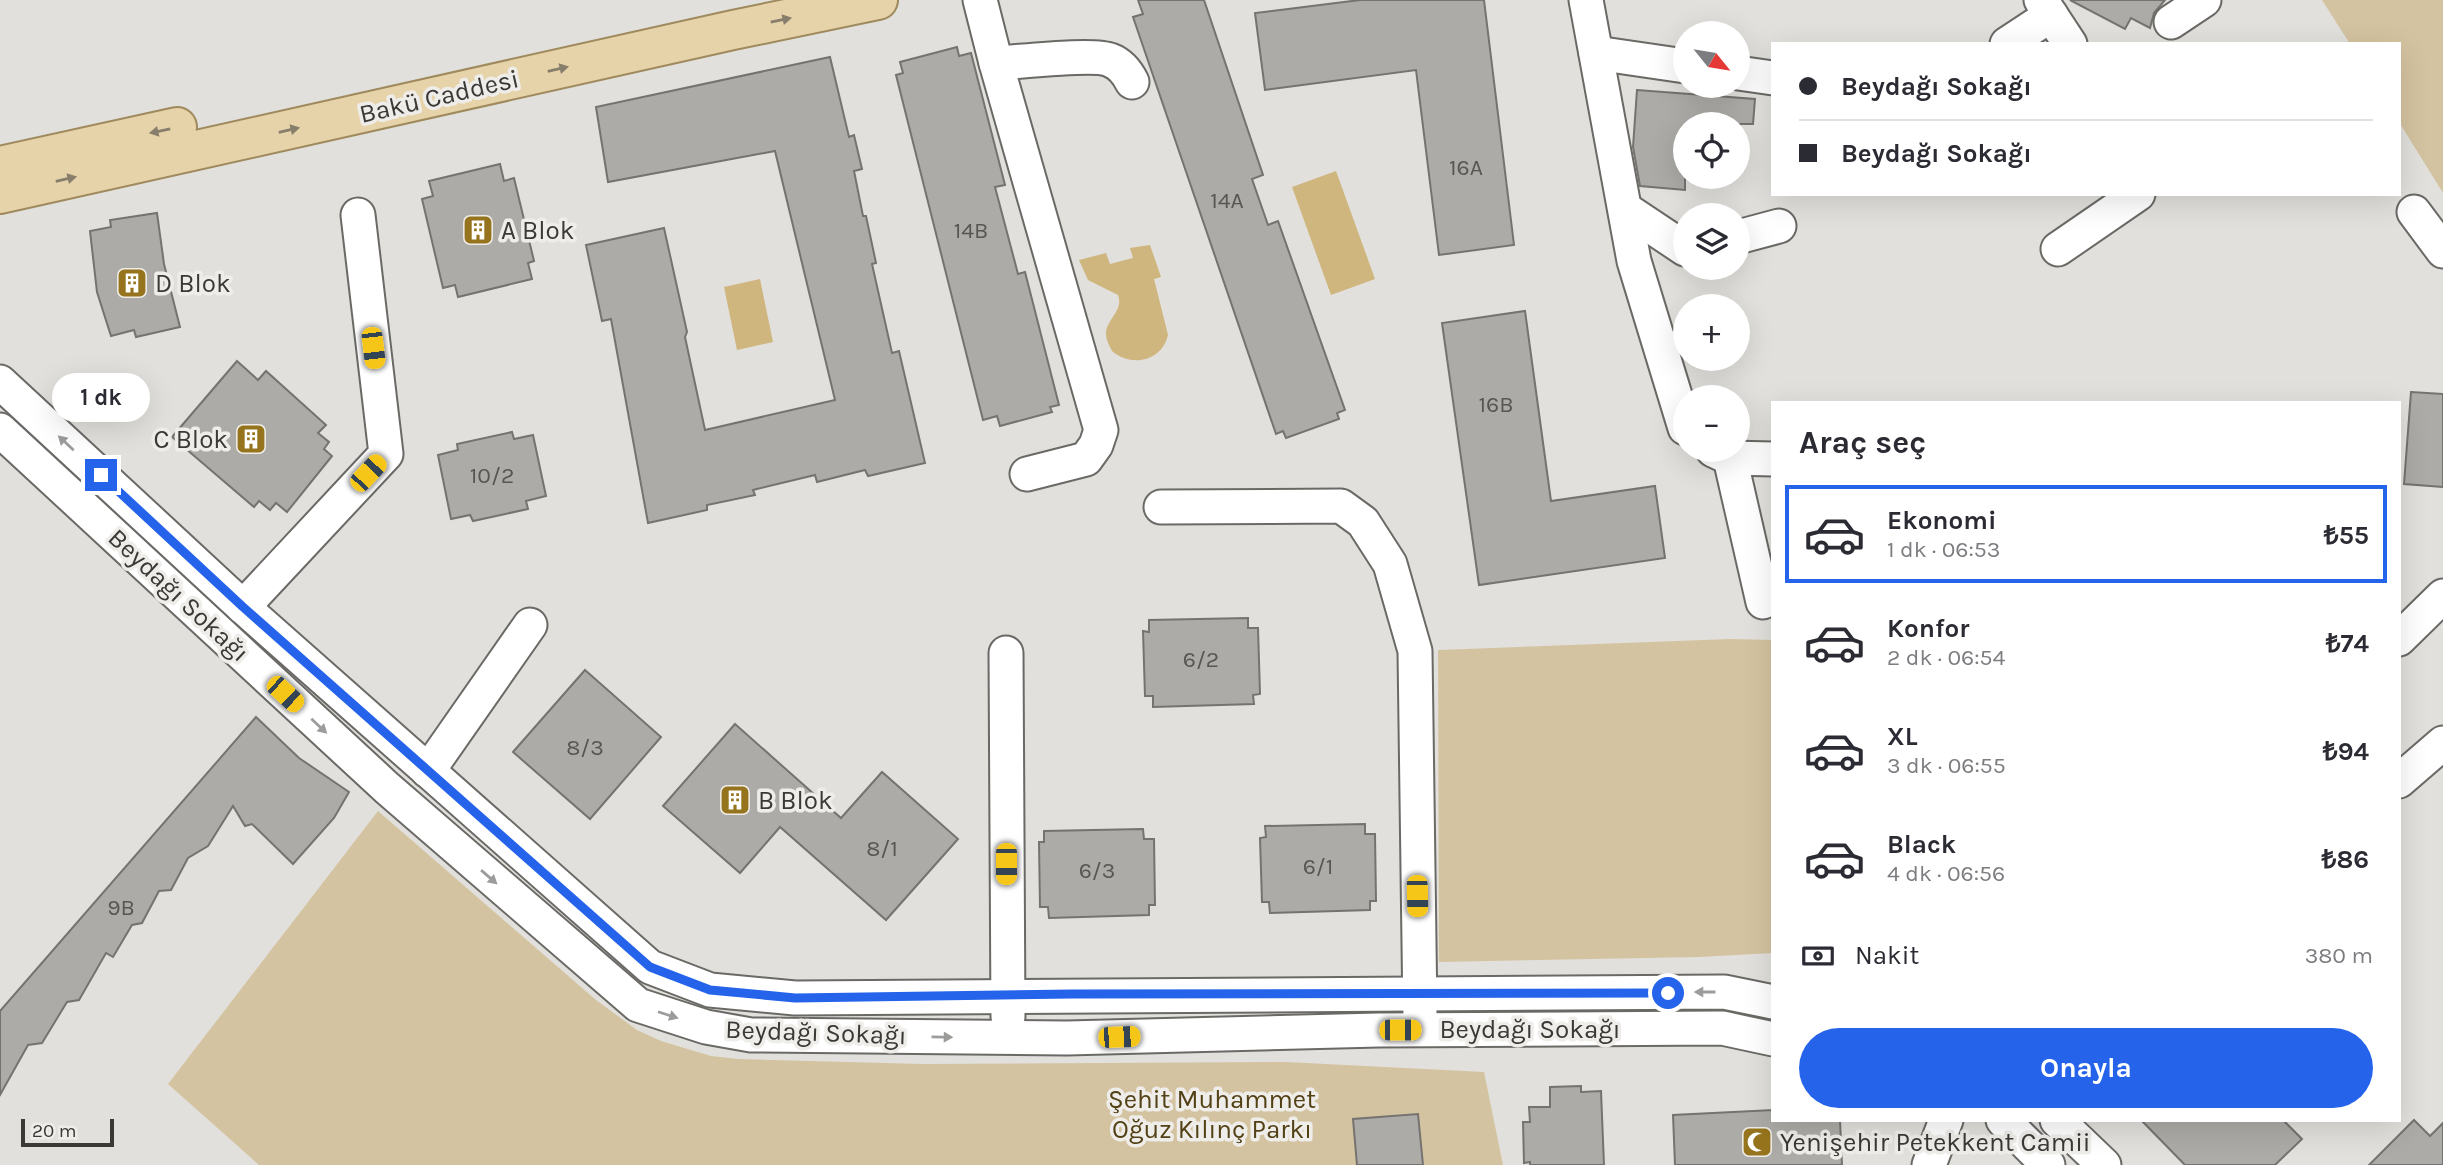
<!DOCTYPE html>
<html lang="tr">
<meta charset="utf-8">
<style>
:root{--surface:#fff;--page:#f7f7f7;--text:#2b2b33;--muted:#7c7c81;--line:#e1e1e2;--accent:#2563eb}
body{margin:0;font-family:Karla,sans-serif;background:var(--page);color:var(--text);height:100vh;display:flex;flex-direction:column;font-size:26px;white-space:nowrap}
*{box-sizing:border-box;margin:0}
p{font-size:23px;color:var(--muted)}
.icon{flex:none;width:38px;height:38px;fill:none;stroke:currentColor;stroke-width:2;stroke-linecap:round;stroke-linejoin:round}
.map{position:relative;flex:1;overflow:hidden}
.side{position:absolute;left:1771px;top:401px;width:630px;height:721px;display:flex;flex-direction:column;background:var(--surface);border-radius:0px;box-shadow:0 7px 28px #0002}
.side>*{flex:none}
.top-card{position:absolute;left:1771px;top:42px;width:630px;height:154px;border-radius:0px;box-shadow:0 7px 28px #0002;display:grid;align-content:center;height:154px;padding:0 28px;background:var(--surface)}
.needle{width:46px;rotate:120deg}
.controls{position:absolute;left:1673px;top:21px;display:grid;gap:14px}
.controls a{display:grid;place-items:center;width:77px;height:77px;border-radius:50%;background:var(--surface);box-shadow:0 7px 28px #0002;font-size:35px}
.scale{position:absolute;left:21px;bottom:18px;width:93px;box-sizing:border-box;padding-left:7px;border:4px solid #3a3937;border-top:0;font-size:19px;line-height:24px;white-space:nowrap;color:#3a3937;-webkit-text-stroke:5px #efede9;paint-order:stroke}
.end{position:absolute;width:32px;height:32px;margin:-16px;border:9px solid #2563eb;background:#fff;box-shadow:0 0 0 4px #fff}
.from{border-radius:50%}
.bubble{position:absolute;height:49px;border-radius:24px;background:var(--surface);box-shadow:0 7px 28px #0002;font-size:23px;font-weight:700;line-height:49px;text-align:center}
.car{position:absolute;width:21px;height:42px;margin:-21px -10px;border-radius:9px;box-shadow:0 0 5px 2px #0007;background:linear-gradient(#f5c518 24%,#345 0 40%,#f5c518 0 76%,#345 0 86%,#f5c518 0)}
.top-card b{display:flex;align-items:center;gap:24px;height:66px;font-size:26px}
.top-card b+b{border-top:2px solid var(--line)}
.top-card i{width:18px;height:18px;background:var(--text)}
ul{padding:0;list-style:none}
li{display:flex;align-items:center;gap:21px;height:98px;margin:0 14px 10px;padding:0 14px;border:4px solid transparent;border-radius:0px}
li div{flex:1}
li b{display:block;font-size:26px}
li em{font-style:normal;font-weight:700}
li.on{border-color:var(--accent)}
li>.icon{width:63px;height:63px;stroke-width:1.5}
h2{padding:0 28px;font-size:32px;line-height:84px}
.pay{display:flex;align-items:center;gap:18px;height:77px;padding:0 28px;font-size:26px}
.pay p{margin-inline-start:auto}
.button{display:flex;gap:14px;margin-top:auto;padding:14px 28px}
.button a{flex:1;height:80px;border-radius:42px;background:var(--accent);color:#fff;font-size:28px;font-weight:700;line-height:80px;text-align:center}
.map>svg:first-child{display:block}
.green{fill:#d4c3a0}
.water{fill:#cfb57e}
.building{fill:#adaba7;stroke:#757370;stroke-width:2}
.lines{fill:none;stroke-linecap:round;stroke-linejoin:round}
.minor-casing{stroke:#6a6965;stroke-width:37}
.major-casing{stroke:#9f8a5d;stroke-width:42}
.minor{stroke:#fff;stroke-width:33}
.major{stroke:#e6d3aa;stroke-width:38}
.oneway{fill:#877e6b}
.oneway2{fill:#9c9c9b}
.route{stroke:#2563eb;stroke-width:9}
.labels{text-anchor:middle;stroke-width:7;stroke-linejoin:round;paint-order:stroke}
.number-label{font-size:23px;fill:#575653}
.street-label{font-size:26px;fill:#3a3937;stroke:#efede9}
.poi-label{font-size:26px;fill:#3a3937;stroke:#efede9;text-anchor:start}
.park-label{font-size:26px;fill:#534116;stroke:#efede9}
</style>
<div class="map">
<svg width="2443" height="1165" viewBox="0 0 2443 1165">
<rect width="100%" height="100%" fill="#e2e0dc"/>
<!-- green -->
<g class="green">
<polygon points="2322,0 2443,0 2443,193 2399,122 2399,44 2350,44"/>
<polygon points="1730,639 1773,640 1773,953 1699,957 1439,962 1438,650"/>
<polygon points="378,811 596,1000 637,1030 661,1041 711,1056 739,1059 922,1064 1286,1062 1484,1072 1503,1165 259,1165 168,1084"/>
</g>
<!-- water -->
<g class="water">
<polygon points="1336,171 1375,279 1331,295 1292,187"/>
<path d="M1150 245 1161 277 1154 279 1168 335C1162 361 1132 368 1112 351 1110 347 1106 340 1106 334 1106 319 1124 311 1118 295L1088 280 1079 260 1106 253 1110 264 1133 258 1130 248Z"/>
<polygon points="760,279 773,342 737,350 724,287"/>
</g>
<!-- building -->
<g class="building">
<polygon points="1138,0 1204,0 1263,175 1252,179 1268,225 1278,221 1345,410 1337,413 1339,419 1286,438 1283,431 1276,434 1133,17 1143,14"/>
<polygon points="1360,0 1484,0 1514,245 1439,255 1416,70 1265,90 1255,13"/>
<polygon points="2070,0 2165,0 2154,13 2150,28 2131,18 2125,29"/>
<polygon points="957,47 959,56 971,53 1005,185 995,187 1018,274 1025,272 1059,405 1050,407 1052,412 1000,426 997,416 983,420 896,75 903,73 900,62"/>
<polygon points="830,57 849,137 854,135 862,169 854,171 863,216 866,216 876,263 872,264 892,353 899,351 925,463 868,476 865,470 817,482 815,475 753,490 755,495 707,505 707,510 648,523 611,319 602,321 586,245 664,228 687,332 685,337 705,430 835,400 775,151 608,182 596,107"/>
<polygon points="1637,90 1755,99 1753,124 1685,124 1685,190 1640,186 1633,147"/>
<polygon points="500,164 504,181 514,178 534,261 528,263 532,279 458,297 455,285 443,288 422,199 433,196 429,181"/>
<polygon points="157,213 164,264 180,327 136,337 134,330 111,336 97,292 90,231 111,227 110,220"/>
<polygon points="1525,311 1551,501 1655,486 1665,558 1479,585 1442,323"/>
<polygon points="237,361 258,380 266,371 326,425 318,433 329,442 324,449 332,456 287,512 276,503 270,510 259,501 254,507 172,437"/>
<polygon points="2411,392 2443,394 2443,487 2404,484"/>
<polygon points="512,432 514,439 533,435 546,496 526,501 528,509 473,521 470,515 451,519 438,455 458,450 457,444"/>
<polygon points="1248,618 1248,628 1258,628 1260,694 1253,695 1254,704 1153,707 1153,696 1145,696 1143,631 1149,632 1149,620"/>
<polygon points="585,670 661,737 590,819 513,752"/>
<polygon points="256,717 299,758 349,792 334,818 293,864 252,824 245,826 233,806 208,846 188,858 171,890 159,891 142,923 132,925 113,957 106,953 79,1000 67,1002 42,1043 28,1045 0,1095 0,1011"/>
<polygon points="735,724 841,818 882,772 958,839 886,920 780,827 740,873 663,806"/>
<polygon points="1365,824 1365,834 1375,834 1376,901 1370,901 1370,910 1270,913 1269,902 1262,902 1260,838 1266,837 1265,826"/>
<polygon points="1143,829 1144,839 1154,839 1155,905 1149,905 1149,915 1049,918 1048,907 1040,907 1039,842 1044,842 1044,831"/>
<polygon points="1581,1086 1581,1092 1601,1091 1604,1165 1530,1165 1530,1162 1524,1163 1523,1122 1530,1122 1529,1107 1550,1107 1550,1087"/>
<polygon points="1773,1110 1773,1120 1840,1120 1842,1165 1675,1165 1673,1115"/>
<polygon points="1418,1114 1423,1165 1357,1165 1353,1119"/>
<polygon points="2141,1120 2283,1120 2302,1139 2275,1165 2185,1165"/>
<polygon points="2414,1120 2430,1136 2443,1123 2443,1165 2369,1165"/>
</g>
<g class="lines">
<!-- minor casing -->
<g class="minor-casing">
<g id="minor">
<polyline points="980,0 996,63 1101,430 1096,445 1086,459 1027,474"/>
<polyline points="1586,0 1634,261 1685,428"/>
<polyline points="2041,0 2070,44"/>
<polyline points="2171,22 2204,0"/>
<polyline points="2007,44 2051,15"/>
<polyline points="1596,53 1685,66"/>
<path d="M996 63C1018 62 1094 53 1110 60 1121 64 1127 72 1132 82"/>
<polyline points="1738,73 1773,78"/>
<polyline points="1625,209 1685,249"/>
<polyline points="2414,212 2443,251"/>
<polyline points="1738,237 1779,226"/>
<polyline points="2058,249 2138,194"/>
<polyline points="0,382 243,607 650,967 710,990 795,998 1724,992 1773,1002"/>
<polyline points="0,430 387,788 638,1005 706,1027 751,1035 1067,1038 1379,1030 1722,1028 1773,1039"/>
<polyline points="1713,450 1730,458 1763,602"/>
<polyline points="1730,458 1773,459"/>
<polyline points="1161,507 1341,506 1363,522 1390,564 1415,651 1420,1015"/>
<polyline points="243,607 386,454 358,215"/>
<polyline points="2399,639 2443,596"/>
<polyline points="1006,653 1008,1017"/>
<polyline points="428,771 530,625"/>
<polyline points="2399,781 2443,743"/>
<polyline points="2003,1120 2048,1165"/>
<polyline points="2057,1120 2104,1165"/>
<polyline points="1929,1165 1946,1120"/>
</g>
</g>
<!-- major casing -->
<g class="major-casing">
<g id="major">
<polyline points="0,166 177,127"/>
<polyline points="0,194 733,30 878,0"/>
</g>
</g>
<!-- minor -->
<use href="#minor" class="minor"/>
<!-- major -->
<use href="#major" class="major"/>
</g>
<!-- one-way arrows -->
<defs><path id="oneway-solid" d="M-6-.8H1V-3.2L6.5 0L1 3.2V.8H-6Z" transform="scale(1.75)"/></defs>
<g class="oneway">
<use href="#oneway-solid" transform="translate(781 20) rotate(-12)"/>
<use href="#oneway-solid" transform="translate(558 69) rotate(-13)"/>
<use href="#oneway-solid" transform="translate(289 130) rotate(-13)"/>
<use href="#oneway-solid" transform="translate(160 131) rotate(168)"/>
<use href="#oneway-solid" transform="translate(66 179) rotate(-13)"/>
</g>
<g class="oneway2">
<use href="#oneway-solid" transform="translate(66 443) rotate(-137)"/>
<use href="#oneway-solid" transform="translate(319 726) rotate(43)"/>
<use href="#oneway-solid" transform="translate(489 877) rotate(41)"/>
<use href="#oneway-solid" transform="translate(1705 992) rotate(180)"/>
<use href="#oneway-solid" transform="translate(668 1015) rotate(18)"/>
<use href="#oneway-solid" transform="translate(942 1037) rotate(1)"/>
</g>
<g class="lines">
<!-- route -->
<polyline class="route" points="101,475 243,607 650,967 710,990 795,998 1072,994 1668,993"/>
</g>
<!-- icons -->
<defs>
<g id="building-square" transform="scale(1.575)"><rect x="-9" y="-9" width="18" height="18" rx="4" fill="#96741d" stroke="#efede9"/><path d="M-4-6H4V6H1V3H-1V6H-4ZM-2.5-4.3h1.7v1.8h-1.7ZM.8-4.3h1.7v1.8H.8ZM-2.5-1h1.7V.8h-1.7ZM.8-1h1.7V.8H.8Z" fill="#fff"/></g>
<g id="mosque-square" transform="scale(1.575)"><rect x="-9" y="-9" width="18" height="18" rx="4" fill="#96741d" stroke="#efede9"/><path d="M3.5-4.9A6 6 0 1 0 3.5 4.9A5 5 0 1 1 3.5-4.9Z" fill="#fff"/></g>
</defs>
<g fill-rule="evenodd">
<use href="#building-square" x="478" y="230"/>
<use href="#building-square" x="132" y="283"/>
<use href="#building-square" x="251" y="439"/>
<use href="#building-square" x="735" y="800"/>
<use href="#mosque-square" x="1757" y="1142"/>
</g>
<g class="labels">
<!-- number labels -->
<g class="number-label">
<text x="1466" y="175">16A</text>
<text x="1227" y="208">14A</text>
<text x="971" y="238">14B</text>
<text x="1496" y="412">16B</text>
<text x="492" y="483">10/2</text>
<text x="1201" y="667">6/2</text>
<text x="585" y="755">8/3</text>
<text x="882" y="856">8/1</text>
<text x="1318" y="874">6/1</text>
<text x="1097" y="878">6/3</text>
<text x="121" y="915">9B</text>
</g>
<!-- street labels -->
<g class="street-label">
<text transform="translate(439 96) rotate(-13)" y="9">Bakü Caddesi</text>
<text transform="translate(179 595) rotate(43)" y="9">Beydağı Sokağı</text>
<text x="1530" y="1038">Beydağı Sokağı</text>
<text transform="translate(816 1032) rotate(2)" y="9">Beydağı Sokağı</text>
</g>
<!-- poi labels -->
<g class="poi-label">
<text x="501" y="239">A Blok</text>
<text x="155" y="292">D Blok</text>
<text x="228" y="448" text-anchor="end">C Blok</text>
<text x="758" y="809">B Blok</text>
<text x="1780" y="1151">Yenişehir Petekkent Camii</text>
</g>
<!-- park labels -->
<g class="park-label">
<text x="1212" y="1108">Şehit Muhammet<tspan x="1212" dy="30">Oğuz Kılınç Parkı</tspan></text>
</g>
</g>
</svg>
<div class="controls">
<a><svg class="needle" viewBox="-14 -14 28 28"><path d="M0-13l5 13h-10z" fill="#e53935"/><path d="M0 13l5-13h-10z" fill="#7c7c81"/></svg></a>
<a><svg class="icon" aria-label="locate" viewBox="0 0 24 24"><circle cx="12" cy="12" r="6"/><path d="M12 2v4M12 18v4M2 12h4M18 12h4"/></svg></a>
<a><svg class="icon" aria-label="layers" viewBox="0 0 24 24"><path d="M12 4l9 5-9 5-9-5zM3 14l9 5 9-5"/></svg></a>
<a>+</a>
<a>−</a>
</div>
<div class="scale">20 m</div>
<i class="end from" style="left:1668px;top:993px"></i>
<i class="end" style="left:101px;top:475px"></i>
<div class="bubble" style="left:52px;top:373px;width:98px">1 dk</div>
<i class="car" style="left:373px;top:348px;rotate:173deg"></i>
<i class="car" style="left:368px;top:473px;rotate:43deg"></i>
<i class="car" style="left:285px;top:694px;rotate:133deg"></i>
<i class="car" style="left:1006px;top:864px;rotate:180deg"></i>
<i class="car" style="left:1417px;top:896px;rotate:179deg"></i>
<i class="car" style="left:1400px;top:1030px;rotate:90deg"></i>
<i class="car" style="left:1119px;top:1037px;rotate:88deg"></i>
<div class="top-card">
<b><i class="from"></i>Beydağı Sokağı</b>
<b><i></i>Beydağı Sokağı</b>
</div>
<section class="side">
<h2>Araç seç</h2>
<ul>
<li class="on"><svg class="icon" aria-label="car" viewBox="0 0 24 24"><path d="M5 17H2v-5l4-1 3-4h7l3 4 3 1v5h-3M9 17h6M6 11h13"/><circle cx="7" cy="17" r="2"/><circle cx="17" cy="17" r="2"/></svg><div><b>Ekonomi</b><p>1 dk · 06:53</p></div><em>₺55</em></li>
<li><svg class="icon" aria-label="car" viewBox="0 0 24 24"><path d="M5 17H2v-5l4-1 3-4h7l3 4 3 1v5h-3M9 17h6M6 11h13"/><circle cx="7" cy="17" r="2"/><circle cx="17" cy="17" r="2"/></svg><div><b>Konfor</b><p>2 dk · 06:54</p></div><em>₺74</em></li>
<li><svg class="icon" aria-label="car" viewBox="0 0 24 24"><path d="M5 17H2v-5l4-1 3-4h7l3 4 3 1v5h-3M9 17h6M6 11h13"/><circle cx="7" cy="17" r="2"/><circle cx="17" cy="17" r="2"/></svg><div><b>XL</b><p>3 dk · 06:55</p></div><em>₺94</em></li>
<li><svg class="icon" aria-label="car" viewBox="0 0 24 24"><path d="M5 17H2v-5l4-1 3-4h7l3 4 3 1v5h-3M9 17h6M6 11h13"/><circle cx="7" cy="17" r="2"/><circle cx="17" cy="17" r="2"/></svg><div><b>Black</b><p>4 dk · 06:56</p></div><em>₺86</em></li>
</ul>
<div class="pay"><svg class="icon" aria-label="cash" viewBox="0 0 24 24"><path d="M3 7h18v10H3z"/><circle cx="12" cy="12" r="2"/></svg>Nakit<p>380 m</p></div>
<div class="button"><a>Onayla</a></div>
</section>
</div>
